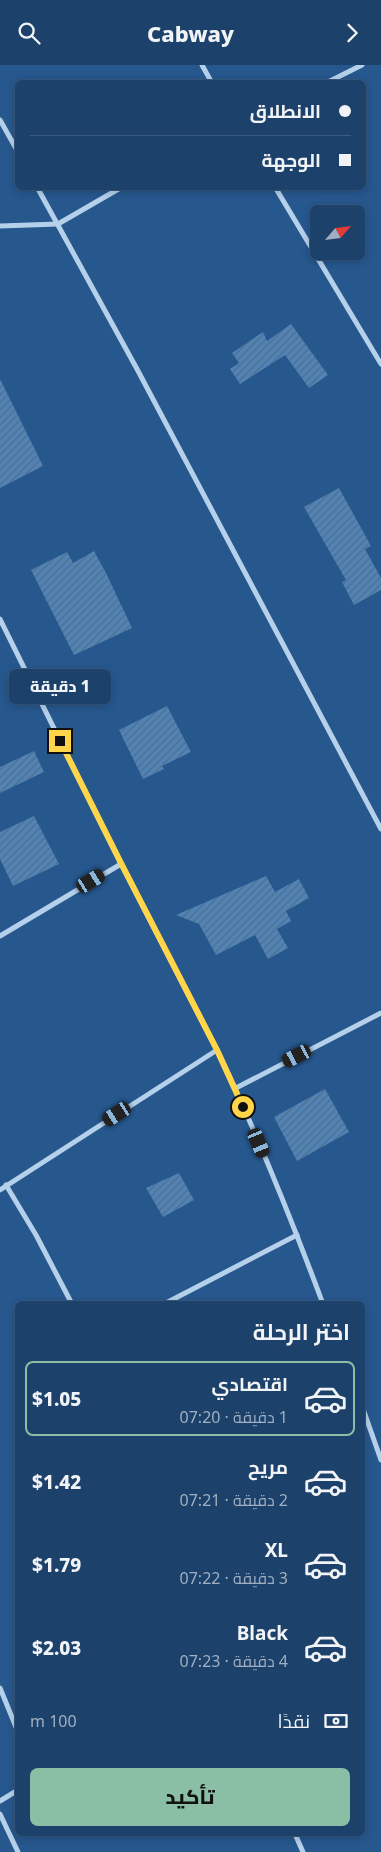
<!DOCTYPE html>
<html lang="ar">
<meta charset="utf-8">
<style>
:root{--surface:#1c416a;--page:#254870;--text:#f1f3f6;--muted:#a0afc1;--line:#3a5a7e;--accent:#8abfa5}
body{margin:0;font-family:"Noto Sans",Cairo,sans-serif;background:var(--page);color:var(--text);direction:rtl;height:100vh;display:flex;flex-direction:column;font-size:19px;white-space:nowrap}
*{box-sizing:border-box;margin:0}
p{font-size:16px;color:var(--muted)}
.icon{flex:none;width:28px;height:28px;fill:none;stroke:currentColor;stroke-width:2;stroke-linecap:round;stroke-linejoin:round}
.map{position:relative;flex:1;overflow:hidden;direction:ltr}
.drawer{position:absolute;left:15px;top:1236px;width:350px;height:535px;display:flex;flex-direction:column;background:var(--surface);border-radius:8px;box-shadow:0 2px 8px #0003,0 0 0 1px var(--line);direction:rtl}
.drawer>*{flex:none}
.guide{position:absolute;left:15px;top:15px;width:351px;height:110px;border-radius:8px;box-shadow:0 2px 8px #0003,0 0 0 1px var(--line);direction:rtl;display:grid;align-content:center;height:110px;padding:0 15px;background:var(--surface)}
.needle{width:32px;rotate:62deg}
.tools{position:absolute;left:310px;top:140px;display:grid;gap:10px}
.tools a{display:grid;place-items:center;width:55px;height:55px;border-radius:8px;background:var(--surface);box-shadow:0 2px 8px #0003,0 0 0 1px var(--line);font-size:25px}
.end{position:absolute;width:22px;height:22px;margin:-11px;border:6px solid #ffd54a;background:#111;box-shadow:0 0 0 2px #111}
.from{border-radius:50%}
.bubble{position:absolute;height:35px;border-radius:8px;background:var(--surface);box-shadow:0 2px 8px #0003,0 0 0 1px var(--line);font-size:16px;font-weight:800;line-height:35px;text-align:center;direction:rtl}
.car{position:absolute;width:15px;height:30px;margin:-15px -8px;border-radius:6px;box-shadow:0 0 4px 1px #0007;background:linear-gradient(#222 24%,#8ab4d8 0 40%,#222 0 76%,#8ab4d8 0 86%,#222 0)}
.guide b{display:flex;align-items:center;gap:18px;height:48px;font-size:19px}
.guide b+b{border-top:1px solid var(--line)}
.guide i{width:12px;height:12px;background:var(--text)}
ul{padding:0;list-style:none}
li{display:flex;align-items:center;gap:15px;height:75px;margin:0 10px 8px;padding:0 5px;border:2px solid transparent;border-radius:8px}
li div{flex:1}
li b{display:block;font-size:19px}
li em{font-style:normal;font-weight:800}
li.on{border-color:var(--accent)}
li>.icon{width:45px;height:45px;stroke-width:1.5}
h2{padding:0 15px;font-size:22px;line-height:60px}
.pay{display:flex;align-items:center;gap:12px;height:55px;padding:0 15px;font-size:19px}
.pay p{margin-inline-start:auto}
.action{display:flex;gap:10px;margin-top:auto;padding:10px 15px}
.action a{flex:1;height:58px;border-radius:8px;background:var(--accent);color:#111;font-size:20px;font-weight:800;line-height:58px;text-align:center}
header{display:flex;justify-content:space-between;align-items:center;height:65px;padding:0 15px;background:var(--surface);font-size:22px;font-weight:800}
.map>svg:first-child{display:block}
.building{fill:url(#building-hatch)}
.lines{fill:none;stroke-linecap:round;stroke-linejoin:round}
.street{stroke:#b5d0eb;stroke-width:5}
.route{stroke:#ffd54a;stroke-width:6}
</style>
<header><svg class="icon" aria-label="forward" viewBox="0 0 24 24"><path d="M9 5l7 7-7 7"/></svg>Cabway<svg class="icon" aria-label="search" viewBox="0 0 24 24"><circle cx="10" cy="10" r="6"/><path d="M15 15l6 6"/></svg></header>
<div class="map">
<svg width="381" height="1787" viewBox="0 0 381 1787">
<defs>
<pattern id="building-hatch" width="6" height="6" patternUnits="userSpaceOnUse" patternTransform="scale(1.25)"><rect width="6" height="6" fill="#5283b5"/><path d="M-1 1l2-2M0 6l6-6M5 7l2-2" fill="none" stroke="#506d8b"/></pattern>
</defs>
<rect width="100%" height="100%" fill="#26578d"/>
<!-- building -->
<g class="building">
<polygon points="291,259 328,310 309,323 285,290 240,319 230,304 239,298 232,288 263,267 267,276"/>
<polygon points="0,314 43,401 0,423"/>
<polygon points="339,423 371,481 365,484 381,513 381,525 354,540 342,517 346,515 304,442"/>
<polygon points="94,486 106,508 132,563 74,590 31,505 67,487 73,498"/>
<polygon points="167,641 191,687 162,701 164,704 143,714 119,665"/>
<polygon points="34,686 44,707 0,728 0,702"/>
<polygon points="34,751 59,799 13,821 0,794 0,767"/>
<polygon points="266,811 275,827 299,814 309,833 286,846 291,856 277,864 288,883 268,894 255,870 216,890 199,859 176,850"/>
<polygon points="325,1024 349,1067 297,1096 274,1052"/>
<polygon points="179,1108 194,1135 163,1152 146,1123"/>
</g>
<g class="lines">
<!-- street -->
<g class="street">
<polyline points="202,0 212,18"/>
<polyline points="326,18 362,0"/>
<polyline points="0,55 18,87"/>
<polyline points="37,122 137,304 381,764"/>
<polyline points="275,122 381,299"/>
<polyline points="0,161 58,159 122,122"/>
<polyline points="0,554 121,799 217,985 0,1125"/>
<polyline points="0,871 121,799"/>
<path d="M217 985C257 1068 291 1153 323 1239"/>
<polyline points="236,1023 381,948"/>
<polyline points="6,1120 36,1170 72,1239"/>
<polyline points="164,1239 297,1170"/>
<polyline points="362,1341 381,1395"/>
<polyline points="0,1623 18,1667"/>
<polyline points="0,1736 18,1725"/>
<polyline points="0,1749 18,1787"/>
<polyline points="295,1769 303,1787"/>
</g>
</g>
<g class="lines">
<!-- route -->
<polyline class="route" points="60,676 121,798 217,985 243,1042"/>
</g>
</svg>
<div class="tools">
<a><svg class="needle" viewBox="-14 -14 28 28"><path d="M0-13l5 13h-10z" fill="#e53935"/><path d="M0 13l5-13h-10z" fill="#a0afc1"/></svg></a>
</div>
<i class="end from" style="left:243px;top:1042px"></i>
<i class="end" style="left:60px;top:676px"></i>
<div class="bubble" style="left:9px;top:604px;width:102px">1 دقيقة</div>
<i class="car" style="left:91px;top:816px;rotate:59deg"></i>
<i class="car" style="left:297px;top:991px;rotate:243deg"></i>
<i class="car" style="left:117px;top:1049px;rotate:237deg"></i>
<i class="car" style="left:259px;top:1078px;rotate:157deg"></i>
<div class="guide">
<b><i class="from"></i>الانطلاق</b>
<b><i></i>الوجهة</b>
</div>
<section class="drawer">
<h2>اختر الرحلة</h2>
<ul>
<li class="on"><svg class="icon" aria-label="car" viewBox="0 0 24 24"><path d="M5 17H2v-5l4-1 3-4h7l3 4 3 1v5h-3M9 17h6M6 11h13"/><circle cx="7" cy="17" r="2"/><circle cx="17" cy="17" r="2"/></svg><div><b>اقتصادي</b><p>1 دقيقة · 07:20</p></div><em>$1.05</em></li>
<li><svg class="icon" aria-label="car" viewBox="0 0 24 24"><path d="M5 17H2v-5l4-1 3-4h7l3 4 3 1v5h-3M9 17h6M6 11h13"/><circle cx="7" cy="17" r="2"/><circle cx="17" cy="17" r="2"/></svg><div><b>مريح</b><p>2 دقيقة · 07:21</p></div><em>$1.42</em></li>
<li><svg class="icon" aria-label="car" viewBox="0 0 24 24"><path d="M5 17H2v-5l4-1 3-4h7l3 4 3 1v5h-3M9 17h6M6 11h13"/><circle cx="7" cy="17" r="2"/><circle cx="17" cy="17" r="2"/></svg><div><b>XL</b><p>3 دقيقة · 07:22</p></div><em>$1.79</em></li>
<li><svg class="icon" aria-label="car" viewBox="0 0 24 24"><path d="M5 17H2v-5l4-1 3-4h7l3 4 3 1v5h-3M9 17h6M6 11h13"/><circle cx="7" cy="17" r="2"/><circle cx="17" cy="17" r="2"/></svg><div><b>Black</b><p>4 دقيقة · 07:23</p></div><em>$2.03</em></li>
</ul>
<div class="pay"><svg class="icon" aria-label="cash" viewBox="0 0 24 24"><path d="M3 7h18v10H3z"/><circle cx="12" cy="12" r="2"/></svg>نقدًا<p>100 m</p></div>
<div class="action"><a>تأكيد</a></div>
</section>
</div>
